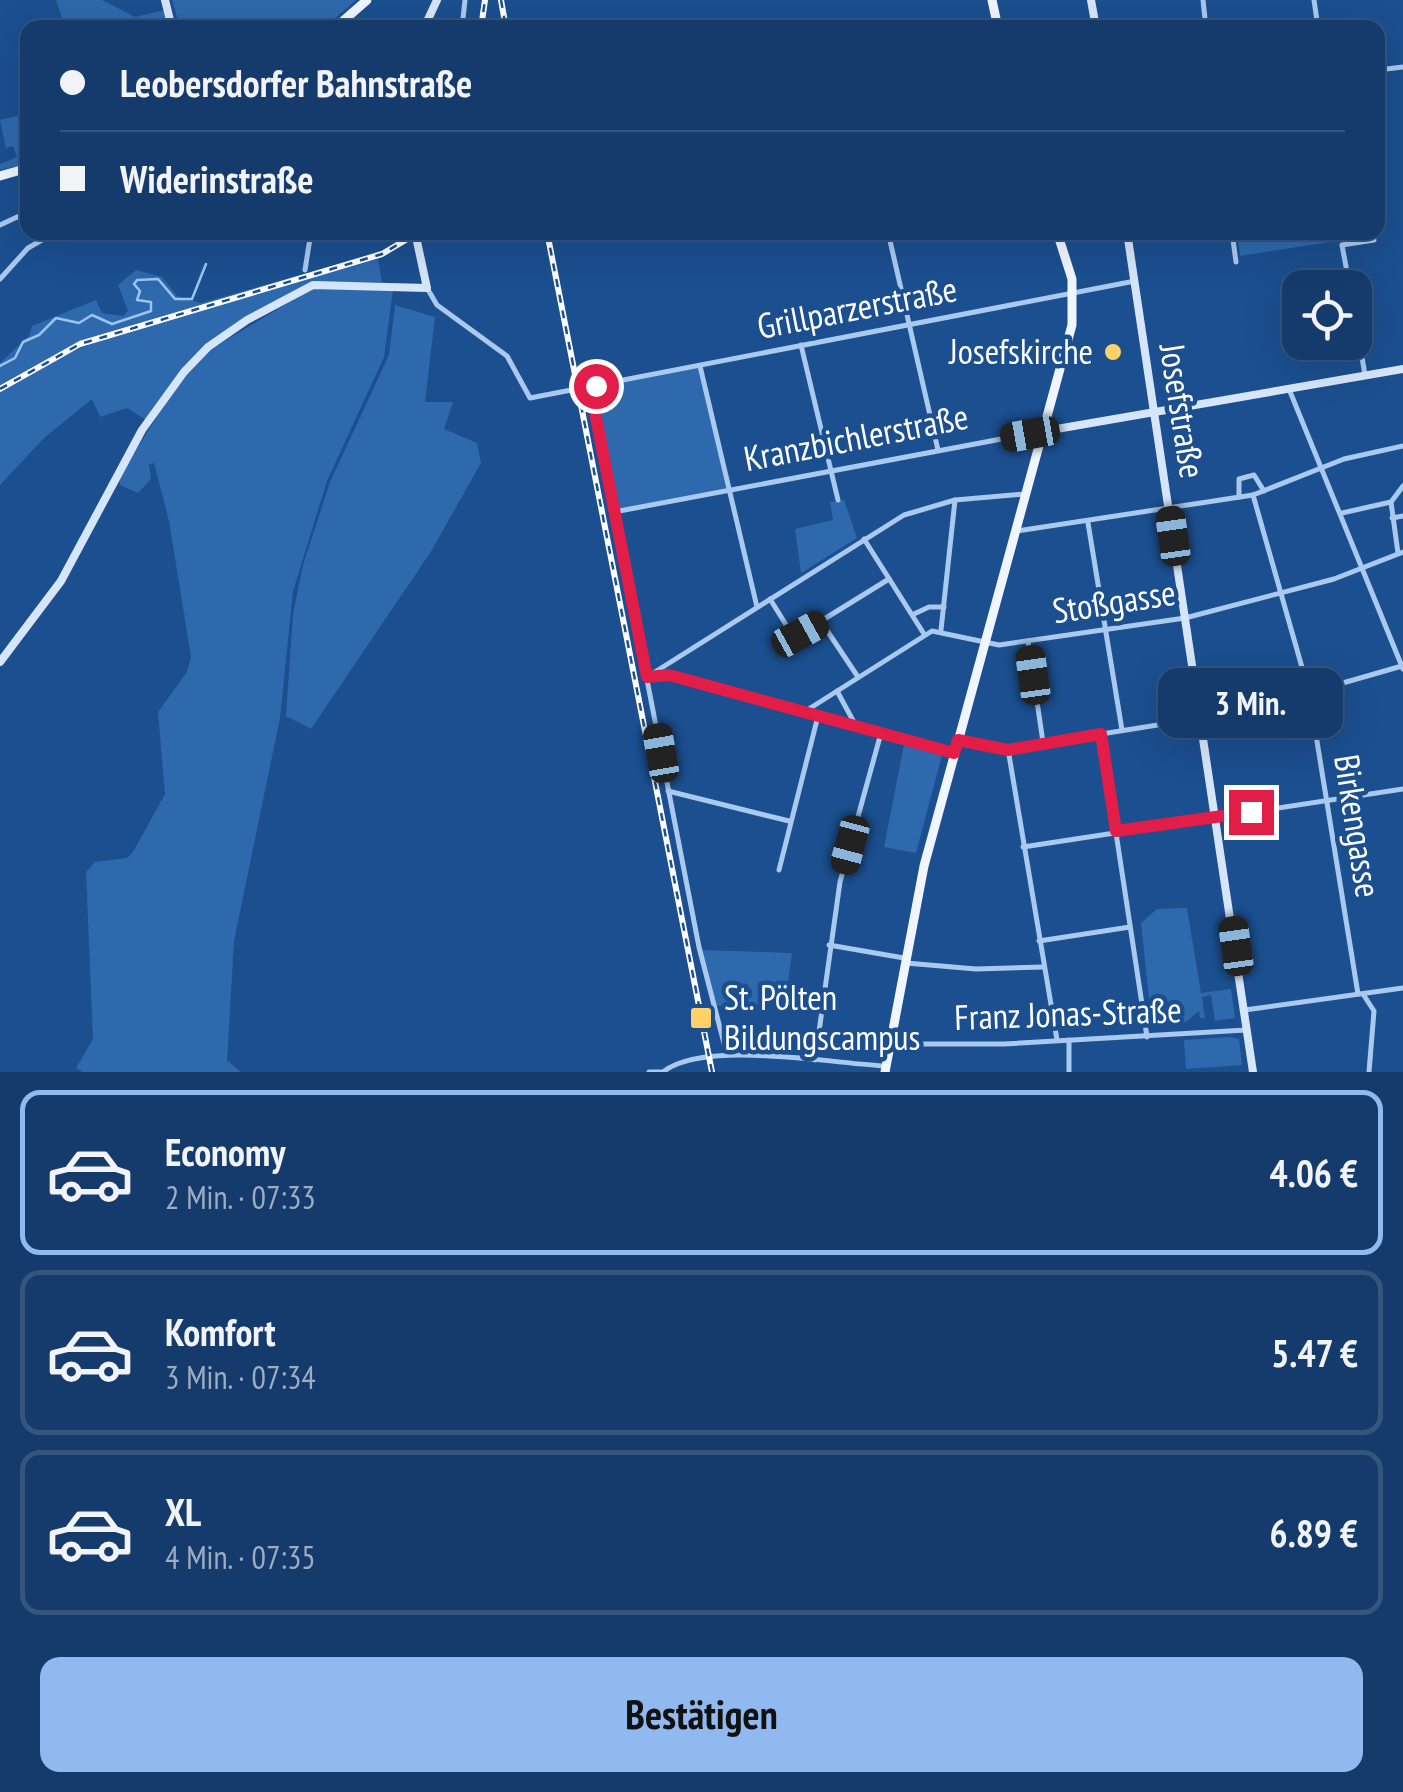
<!DOCTYPE html>
<html lang="de">
<meta charset="utf-8">
<style>
:root{--surface:#143b6b;--page:#1d4271;--text:#f1f3f6;--muted:#9dadc1;--line:#33557e;--accent:#90b9f0}
body{margin:0;font-family:"PT Sans Narrow",sans-serif;background:var(--page);color:var(--text);height:100vh;display:flex;flex-direction:column;font-size:38px;white-space:nowrap}
*{box-sizing:border-box;margin:0}
p{font-size:32px;color:var(--muted)}
.icon{flex:none;width:55px;height:55px;fill:none;stroke:currentColor;stroke-width:2;stroke-linecap:round;stroke-linejoin:round}
.map{position:relative;height:1072px;overflow:hidden}
.details{display:flex;flex-direction:column;background:var(--surface);flex:1}
.details>*{flex:none}
.guide{position:absolute;left:20px;top:20px;width:1365px;height:220px;border-radius:20px;box-shadow:0 10px 40px #0002,0 0 0 2px var(--line);display:grid;align-content:center;height:220px;padding:0 40px;background:var(--surface)}
.controls{position:absolute;left:1282px;top:270px;display:grid;gap:20px}
.controls a{display:grid;place-items:center;width:90px;height:90px;border-radius:20px;background:var(--surface);box-shadow:0 10px 40px #0002,0 0 0 2px var(--line);font-size:50px}
.end{position:absolute;width:45px;height:45px;margin:-22px;border:12px solid #e11d48;background:#fff;box-shadow:0 0 0 5px #fff}
.from{border-radius:50%}
.bubble{position:absolute;height:70px;border-radius:20px;background:var(--surface);box-shadow:0 10px 40px #0002,0 0 0 2px var(--line);font-size:32px;font-weight:800;line-height:70px;text-align:center}
.car{position:absolute;width:30px;height:60px;margin:-30px -15px;border-radius:12px;box-shadow:0 0 8px 2px #0007;background:linear-gradient(#222 24%,#8ab4d8 0 40%,#222 0 76%,#8ab4d8 0 86%,#222 0)}
.guide b{display:flex;align-items:center;gap:35px;height:95px;font-size:38px}
.guide b+b{border-top:2px solid var(--line)}
.guide i{width:25px;height:25px;background:var(--text)}
ul{padding:18px 0 0;list-style:none}
li{display:flex;align-items:center;gap:30px;height:165px;margin:0 20px 15px;padding:0 20px;border:5px solid var(--line);border-radius:20px}
li div{flex:1}
li b{display:block;font-size:38px}
li em{font-style:normal;font-weight:800}
li.current{border-color:var(--accent)}
li>.icon{width:90px;height:90px;stroke-width:1.5}
.primary-button{display:flex;gap:20px;margin-top:auto;padding:20px 40px}
.primary-button a{flex:1;height:115px;border-radius:20px;background:var(--accent);color:#111;font-size:40px;font-weight:800;line-height:115px;text-align:center}
.map>svg:first-child{display:block}
.green{fill:#2e69ad}
.lines{fill:none;stroke-linecap:round;stroke-linejoin:round}
.stream{stroke:#9cc4f0;stroke-width:2.5}
.street{stroke:#a9c9ee;stroke-width:5}
.secondary{stroke:#d6e6fa;stroke-width:8}
.primary{stroke:#f0f6ff;stroke-width:9}
.rail-casing{stroke:#fff;stroke-width:6}
.rail{stroke:#1b4f8f;stroke-width:2.5;stroke-dasharray:8;stroke-linecap:butt}
.route{stroke:#e11d48;stroke-width:12}
.poi-dot{fill:#ffd166;stroke:#1b4f8f;stroke-width:4}
.labels{text-anchor:middle;stroke-width:9;stroke-linejoin:round;paint-order:stroke}
.street-label{font-size:35px;fill:#fff;stroke:#1b4f8f}
.poi-label{font-size:35px;fill:#fff;stroke:#1b4f8f;text-anchor:end}
</style>
<div class="map">
<svg width="1403" height="1072" viewBox="0 0 1403 1072">
<rect width="100%" height="100%" fill="#1b4f8f"/>
<!-- green -->
<g class="green">
<polygon points="56,0 102,0 135,17 165,10 169,27 65,27"/>
<polygon points="172,0 356,0 324,28 180,27"/>
<polygon points="27,114 27,164 0,170 0,164 17,157 13,146 6,148 0,120"/>
<polygon points="1237,233 1335,233 1336,241 1240,256"/>
<polygon points="381,252 79,343 0,387 0,363 30,335 32,326 96,300 102,313 123,316 128,311 118,285 136,270 162,277 177,296 201,303"/>
<path d="M378 259 382 282H312L245 317 206 345 146 420 127 408 100 417 92 399 44 438 0 485V391C101 323 260 294 378 259Z"/>
<polygon points="313,288 393,290 384,357 327,481 293,591 280,718 234,941 227,1060 241,1072 83,1072 76,1068 93,1039 86,872 95,862 127,858 133,852 165,794 158,712 187,672 191,657 169,521 154,463 149,464 151,479 138,493 120,485 119,477 177,385 210,350"/>
<polygon points="395,305 435,317 425,402 453,402 444,429 477,443 481,463 430,553 311,729 286,716 293,614 303,565 330,482 389,355"/>
<polygon points="700,365 729,490 614,512 590,387"/>
<polygon points="844,500 857,538 801,573 795,529 833,520 830,502"/>
<polygon points="904,745 942,755 916,853 884,847"/>
<polygon points="1187,908 1201,993 1231,989 1235,1018 1215,1021 1211,995 1202,997 1205,1018 1200,1018 1199,1011 1182,1025 1162,1023 1150,1008 1141,923 1157,909"/>
<polygon points="700,950 792,953 785,1005 712,1006"/>
<polygon points="1230,1037 1239,1039 1242,1065 1186,1069 1184,1040"/>
</g>
<g class="lines">
<!-- stream -->
<polyline class="stream" points="0,366 15,358 23,342 39,335 56,318 79,323 92,315 112,324 151,311 151,302 137,300 140,291 134,284 137,280 158,279 175,299 192,299 206,264"/>
<!-- street -->
<g class="street">
<polyline points="1203,0 1206,28"/>
<polyline points="1314,0 1318,28"/>
<polyline points="462,28 465,0"/>
<polyline points="1378,70 1403,67"/>
<polyline points="0,225 28,212"/>
<polyline points="888,232 938,450"/>
<polyline points="1232,232 1236,262"/>
<polyline points="305,270 311,232"/>
<polyline points="0,279 28,248 56,232"/>
<polyline points="427,288 437,305 507,356 530,398 1135,281"/>
<polyline points="1350,288 1342,245 1374,240"/>
<polyline points="1355,316 1365,375"/>
<polyline points="801,345 838,500"/>
<polyline points="700,366 757,607"/>
<polyline points="590,387 699,947 727,1055"/>
<polyline points="1289,389 1403,669"/>
<polyline points="1253,495 1309,692 1358,994"/>
<polyline points="1239,497 1239,479 1254,475 1264,491"/>
<polyline points="614,512 1044,431"/>
<polyline points="1342,513 1391,502"/>
<polyline points="1392,518 1403,516"/>
<polyline points="1088,523 1122,730"/>
<polyline points="1017,531 1253,495 1344,459 1403,446"/>
<polyline points="864,539 924,634"/>
<polyline points="1398,553 1391,502 1403,486"/>
<polyline points="770,599 790,631 800,634 889,579"/>
<polyline points="914,614 929,607 944,607"/>
<polyline points="822,623 858,677"/>
<polyline points="941,630 955,500"/>
<polyline points="1028,641 1043,742"/>
<polyline points="647,677 904,515 955,500 1025,494"/>
<polyline points="650,677 669,675 954,753"/>
<polyline points="837,691 856,726"/>
<polyline points="804,712 932,631 999,645 1185,618 1334,579 1403,552"/>
<polyline points="1101,734 1147,1037"/>
<polyline points="960,741 1008,749 1201,718 1245,711 1402,666"/>
<polyline points="1008,749 1057,1040"/>
<polyline points="668,791 789,821"/>
<polyline points="1023,847 1403,789"/>
<polyline points="779,870 818,716"/>
<polyline points="1039,941 1130,927"/>
<polyline points="829,945 904,958"/>
<polyline points="906,963 976,969 1044,967"/>
<polyline points="1363,994 1374,1011 1369,1072"/>
<polyline points="1245,1010 1403,988"/>
<polyline points="1069,1040 1069,1072"/>
<polyline points="892,1044 1004,1044 1246,1030"/>
<polyline points="815,1060 840,882 881,733"/>
<polyline points="649,1072 661,1072"/>
<path d="M663 1072C704 1039 834 1064 886 1066"/>
</g>
<!-- secondary -->
<g class="secondary">
<polyline points="165,0 172,28"/>
<polyline points="1091,0 1096,28"/>
<polyline points="424,28 437,0"/>
<polyline points="1127,232 1253,1072"/>
<polyline points="1045,431 1403,369"/>
<polyline points="0,662 61,581 142,430 184,372 208,347 247,320 313,285 427,288 415,232"/>
</g>
<!-- primary -->
<g class="primary">
<polyline points="992,0 998,28"/>
<polyline points="335,28 367,0"/>
<polyline points="0,176 28,168"/>
<polyline points="885,1072 924,866 1072,325 1072,279 1057,232"/>
</g>
<!-- rail casing -->
<g class="rail-casing">
<g id="rail">
<polyline points="501,0 506,28"/>
<polyline points="481,28 485,0"/>
<polyline points="547,232 712,1072"/>
<polyline points="0,389 80,344 382,254 419,232"/>
</g>
</g>
<!-- rail -->
<use href="#rail" class="rail"/>
</g>
<g class="lines">
<!-- route -->
<polyline class="route" points="596,386 590,387 647,677 669,675 954,753 958,740 1008,750 1101,734 1116,831 1251,812"/>
</g>
<!-- markers -->
<g class="poi-dot">
<circle cx="1113" cy="352" r="10"/>
<rect x="689" y="1006" width="24" height="24" rx="5"/>
</g>
<g class="labels">
<!-- street labels -->
<g class="street-label">
<text transform="translate(857 308) rotate(-11)" y="12">Grillparzerstraße</text>
<text transform="translate(1182 411) rotate(81)" y="12">Josefstraße</text>
<text transform="translate(856 438) rotate(-11)" y="12">Kranzbichlerstraße</text>
<text transform="translate(1114 602) rotate(-9)" y="12">Stoßgasse</text>
<text transform="translate(1357 826) rotate(81)" y="12">Birkengasse</text>
<text transform="translate(1068 1014) rotate(-2)" y="12">Franz Jonas-Straße</text>
</g>
<!-- poi labels -->
<g class="poi-label">
<text x="1093" y="364">Josefskirche</text>
<text x="724" y="1010" text-anchor="start">St. Pölten<tspan x="724" dy="40">Bildungscampus</tspan></text>
</g>
</g>
</svg>
<div class="controls">
<a><svg class="icon" aria-label="locate" viewBox="0 0 24 24"><circle cx="12" cy="12" r="6"/><path d="M12 2v4M12 18v4M2 12h4M18 12h4"/></svg></a>
</div>
<i class="end from" style="left:596px;top:386px"></i>
<i class="end" style="left:1251px;top:812px"></i>
<div class="bubble" style="left:1158px;top:668px;width:185px">3 Min.</div>
<i class="car" style="left:1030px;top:434px;rotate:260deg"></i>
<i class="car" style="left:1173px;top:536px;rotate:352deg"></i>
<i class="car" style="left:800px;top:634px;rotate:61deg"></i>
<i class="car" style="left:1033px;top:675px;rotate:352deg"></i>
<i class="car" style="left:661px;top:753px;rotate:350deg"></i>
<i class="car" style="left:850px;top:845px;rotate:195deg"></i>
<i class="car" style="left:1236px;top:946px;rotate:352deg"></i>
<div class="guide">
<b><i class="from"></i>Leobersdorfer Bahnstraße</b>
<b><i></i>Widerinstraße</b>
</div>
</div>
<section class="details">
<ul>
<li class="current"><svg class="icon" aria-label="car" viewBox="0 0 24 24"><path d="M5 17H2v-5l4-1 3-4h7l3 4 3 1v5h-3M9 17h6M6 11h13"/><circle cx="7" cy="17" r="2"/><circle cx="17" cy="17" r="2"/></svg><div><b>Economy</b><p>2 Min. · 07:33</p></div><em>4.06 €</em></li>
<li><svg class="icon" aria-label="car" viewBox="0 0 24 24"><path d="M5 17H2v-5l4-1 3-4h7l3 4 3 1v5h-3M9 17h6M6 11h13"/><circle cx="7" cy="17" r="2"/><circle cx="17" cy="17" r="2"/></svg><div><b>Komfort</b><p>3 Min. · 07:34</p></div><em>5.47 €</em></li>
<li><svg class="icon" aria-label="car" viewBox="0 0 24 24"><path d="M5 17H2v-5l4-1 3-4h7l3 4 3 1v5h-3M9 17h6M6 11h13"/><circle cx="7" cy="17" r="2"/><circle cx="17" cy="17" r="2"/></svg><div><b>XL</b><p>4 Min. · 07:35</p></div><em>6.89 €</em></li>
</ul>
<div class="primary-button"><a>Bestätigen</a></div>
</section>
